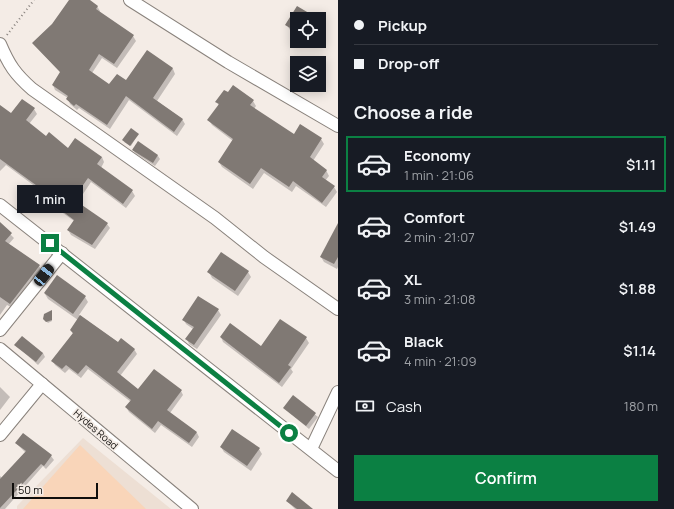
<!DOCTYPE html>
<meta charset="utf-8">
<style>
:root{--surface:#171b24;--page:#242831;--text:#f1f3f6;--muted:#9ea1a6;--line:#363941;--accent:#0b8043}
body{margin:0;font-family:Manrope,sans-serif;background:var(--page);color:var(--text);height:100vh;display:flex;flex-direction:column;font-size:15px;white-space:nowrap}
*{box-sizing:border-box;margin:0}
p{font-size:13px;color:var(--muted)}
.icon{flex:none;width:22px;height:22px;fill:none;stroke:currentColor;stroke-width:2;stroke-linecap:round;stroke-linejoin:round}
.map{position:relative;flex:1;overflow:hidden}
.drawer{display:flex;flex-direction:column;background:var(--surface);width:336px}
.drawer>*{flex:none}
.hud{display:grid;align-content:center;height:88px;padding:0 16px;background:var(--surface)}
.tools{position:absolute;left:290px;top:12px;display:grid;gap:8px}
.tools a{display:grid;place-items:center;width:36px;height:36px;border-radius:0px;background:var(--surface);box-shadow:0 2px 10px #0003;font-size:20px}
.scale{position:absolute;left:12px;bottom:10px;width:86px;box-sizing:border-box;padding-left:4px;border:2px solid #100e0c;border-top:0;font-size:11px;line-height:14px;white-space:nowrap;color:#100e0c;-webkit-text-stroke:3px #f4ece6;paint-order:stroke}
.end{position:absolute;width:18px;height:18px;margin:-9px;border:5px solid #0b8043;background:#fff;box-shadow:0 0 0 2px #fff}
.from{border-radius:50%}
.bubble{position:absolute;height:28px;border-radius:0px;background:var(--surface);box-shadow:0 2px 10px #0003;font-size:13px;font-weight:600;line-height:28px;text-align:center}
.car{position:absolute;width:12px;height:24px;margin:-12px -6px;border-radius:5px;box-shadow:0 0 3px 1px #0007;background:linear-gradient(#222 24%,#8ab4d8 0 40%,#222 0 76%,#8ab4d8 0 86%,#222 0)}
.hud b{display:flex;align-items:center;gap:14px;height:38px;font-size:15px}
.hud b+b{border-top:1px solid var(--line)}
.hud i{width:10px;height:10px;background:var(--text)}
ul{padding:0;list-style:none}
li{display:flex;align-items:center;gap:12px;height:56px;margin:0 8px 6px;padding:0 8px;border:2px solid transparent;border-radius:0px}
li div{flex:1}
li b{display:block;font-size:15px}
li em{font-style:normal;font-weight:600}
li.on{border-color:var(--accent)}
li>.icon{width:36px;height:36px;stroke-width:1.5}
h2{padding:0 16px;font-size:18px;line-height:48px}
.pay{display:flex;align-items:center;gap:10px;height:44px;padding:0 16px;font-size:15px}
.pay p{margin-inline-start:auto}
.button{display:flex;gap:8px;margin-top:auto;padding:8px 16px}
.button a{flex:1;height:46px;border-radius:0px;background:var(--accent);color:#fff;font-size:16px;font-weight:600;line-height:46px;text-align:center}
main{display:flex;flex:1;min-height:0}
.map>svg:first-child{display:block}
.built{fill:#eddfd4}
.green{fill:#f9d5b9}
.shadow{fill:#0003}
.building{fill:#807974}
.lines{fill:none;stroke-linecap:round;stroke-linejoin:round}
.minor-casing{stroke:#89827c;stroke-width:14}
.path{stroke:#87817d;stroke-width:2;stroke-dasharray:1 3;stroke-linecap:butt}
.minor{stroke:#fff;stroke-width:12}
.route{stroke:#0b8043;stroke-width:5}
.labels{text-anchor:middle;stroke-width:3.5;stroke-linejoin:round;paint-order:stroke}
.street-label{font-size:10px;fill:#100e0c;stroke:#f4ece6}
</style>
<main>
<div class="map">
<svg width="338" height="509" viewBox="0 0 338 509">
<rect width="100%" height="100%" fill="#f4ece6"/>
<!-- built -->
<polygon class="built" points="83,438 171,509 17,509 17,506"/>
<!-- green -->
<polygon class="green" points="80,445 146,509 23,509"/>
<!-- shadow -->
<g class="shadow">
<polygon points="70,0 88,0 97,6 100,11 99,13 133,36 136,41 117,68 102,58 92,73 110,86 127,82 147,52 173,69 175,74 157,101 182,119 185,124 177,136 129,100 110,129 79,108 77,110 70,104 68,98 55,90 53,85 61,73 33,43 53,24"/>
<polygon points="297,7 317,19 297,19 297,35 290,30 287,25"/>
<polygon points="319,20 325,27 319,38"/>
<polygon points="307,41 317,41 314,45"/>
<polygon points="233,86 253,101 256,106 254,109 294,135 301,125 321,139 324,144 313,161 326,170 329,176 325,181 334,187 337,192 326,207 296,186 292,192 264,173 253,189 222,167 219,162 233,141 212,125 209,120 219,106 217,102 228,94"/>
<polygon points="34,109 37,114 29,124 46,137 69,149 102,157 104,162 101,168 132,191 135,196 126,208 91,182 79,200 80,204 107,224 110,228 95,249 71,235 68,230 74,221 41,197 39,192 40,190 6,165 0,171 0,112 11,115"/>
<polygon points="138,134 131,146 124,142"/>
<polygon points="138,142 158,156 160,159 155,166 135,153 133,150"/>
<polygon points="0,224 14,238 8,245 39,266 42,271 13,308 7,305 0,315"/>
<polygon points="338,225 338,267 337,269 324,262 321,257"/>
<polygon points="209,272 248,272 251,277 238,296 212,278"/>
<polygon points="45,294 85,297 88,302 79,315 119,343 134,349 137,354 120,376 139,391 181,391 183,395 170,413 197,433 199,437 192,447 161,425 155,433 129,412 126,407 131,402 88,369 81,378 69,369 65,373 55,365 53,361 73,334 71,330 78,320 48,299"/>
<polygon points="218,310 221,315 197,349 189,344 187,339 193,329 186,324 184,320"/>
<polygon points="52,312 52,321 48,323 45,320"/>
<polygon points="221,337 262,348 306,338 309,343 291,369 293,372 282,387 223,342"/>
<polygon points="16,345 43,353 45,357 38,365"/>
<polygon points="0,387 10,397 0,410"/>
<polygon points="293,397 318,417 309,429 284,408"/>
<polygon points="233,430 259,449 262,454 251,471 224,452 221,447"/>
<polygon points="23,434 51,456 54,460 46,469 43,466 5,509 0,509 0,476 2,478 26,453 16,443"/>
<polygon points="287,501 312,509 295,509"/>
</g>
<!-- building -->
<g class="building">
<polygon points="69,0 90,0 98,6 96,9 134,35 114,64 99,54 89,70 109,84 117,74 126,80 147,50 173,68 153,98 183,119 174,132 126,96 107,125 76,104 74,106 66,99 68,96 52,85 60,72 32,43 52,24"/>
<polygon points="297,6 319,19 297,19 297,32 285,25"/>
<polygon points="233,85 254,100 250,105 294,134 300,124 322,138 310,157 327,170 322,177 335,186 322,203 293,181 289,187 261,168 250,184 218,162 233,139 207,120 219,104 215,102 224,90 228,92"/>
<polygon points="22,99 35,108 26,120 46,136 49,132 68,148 75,138 102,157 97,164 133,190 123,204 88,178 76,195 79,197 76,201 108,223 92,245 67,230 74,220 37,192 40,188 0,159 0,105 11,113"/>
<polygon points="131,128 139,134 130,146 122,140"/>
<polygon points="138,141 158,155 153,163 132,150"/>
<polygon points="0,222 12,233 5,241 40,265 10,304 0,297"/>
<polygon points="338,223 338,257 334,264 320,257"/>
<polygon points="221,252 249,271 235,291 207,272"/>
<polygon points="57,275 86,296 73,314 44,293"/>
<polygon points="198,296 219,309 194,345 185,339 194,327 182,320"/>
<polygon points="52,310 52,320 46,322 43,319 44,314"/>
<polygon points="80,315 118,342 121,338 135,349 117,372 138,389 154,369 182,390 167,410 197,432 189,443 158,421 152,429 125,407 131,400 86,365 78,374 66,365 62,369 51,361 73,333 70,330"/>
<polygon points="280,319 307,337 288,365 291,367 279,383 220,337 230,323 261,346"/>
<polygon points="22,336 43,353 36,362 14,345"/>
<polygon points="293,395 316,413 306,426 283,408"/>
<polygon points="232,429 260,448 247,466 220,447"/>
<polygon points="23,433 52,455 44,466 41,464 0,508 0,479 26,451 15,443"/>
<polygon points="292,492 313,509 297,509 286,501"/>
</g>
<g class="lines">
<!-- minor casing -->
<g class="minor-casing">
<g id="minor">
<polyline points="130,0 228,62 338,126"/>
<path d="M0 44C9 65 15 74 32 89L215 218 264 257 338 309"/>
<polyline points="0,205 338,471"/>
<polyline points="0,330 62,253"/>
<polyline points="0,349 192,509"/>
<polyline points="0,435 42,384"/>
<polyline points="311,449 338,392"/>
</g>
</g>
<!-- path -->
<polyline class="path" points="7,35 34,0"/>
<!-- minor -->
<use href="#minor" class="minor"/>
</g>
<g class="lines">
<!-- route -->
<polyline class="route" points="50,243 289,433"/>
</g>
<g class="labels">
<!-- street labels -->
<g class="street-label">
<text transform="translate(96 429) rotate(41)" y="4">Hydes Road</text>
</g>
</g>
</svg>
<div class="tools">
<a><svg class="icon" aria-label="locate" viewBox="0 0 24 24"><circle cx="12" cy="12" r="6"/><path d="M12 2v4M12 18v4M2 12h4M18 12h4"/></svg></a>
<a><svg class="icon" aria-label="layers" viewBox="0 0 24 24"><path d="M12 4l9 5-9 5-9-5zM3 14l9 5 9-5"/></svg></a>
</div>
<div class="scale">50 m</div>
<i class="end from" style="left:289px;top:433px"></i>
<i class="end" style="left:50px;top:243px"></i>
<div class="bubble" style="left:17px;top:185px;width:66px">1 min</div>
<i class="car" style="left:44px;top:275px;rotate:38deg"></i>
</div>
<section class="drawer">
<div class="hud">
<b><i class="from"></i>Pickup</b>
<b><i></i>Drop-off</b>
</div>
<h2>Choose a ride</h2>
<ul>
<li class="on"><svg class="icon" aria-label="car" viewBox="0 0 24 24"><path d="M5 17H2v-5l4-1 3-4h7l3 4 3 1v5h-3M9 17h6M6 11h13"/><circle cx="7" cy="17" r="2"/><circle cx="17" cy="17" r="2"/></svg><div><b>Economy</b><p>1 min · 21:06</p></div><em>$1.11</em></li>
<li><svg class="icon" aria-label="car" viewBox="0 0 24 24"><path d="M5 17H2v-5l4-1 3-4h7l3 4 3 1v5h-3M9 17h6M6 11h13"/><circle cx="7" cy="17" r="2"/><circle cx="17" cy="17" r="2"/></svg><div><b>Comfort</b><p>2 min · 21:07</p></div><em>$1.49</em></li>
<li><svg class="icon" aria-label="car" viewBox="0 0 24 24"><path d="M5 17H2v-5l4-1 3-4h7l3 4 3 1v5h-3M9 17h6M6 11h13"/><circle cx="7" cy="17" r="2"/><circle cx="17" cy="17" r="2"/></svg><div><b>XL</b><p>3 min · 21:08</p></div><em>$1.88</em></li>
<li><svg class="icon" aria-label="car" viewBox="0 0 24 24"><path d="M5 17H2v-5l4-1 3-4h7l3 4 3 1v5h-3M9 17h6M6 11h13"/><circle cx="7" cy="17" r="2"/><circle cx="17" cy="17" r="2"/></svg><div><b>Black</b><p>4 min · 21:09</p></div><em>$1.14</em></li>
</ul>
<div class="pay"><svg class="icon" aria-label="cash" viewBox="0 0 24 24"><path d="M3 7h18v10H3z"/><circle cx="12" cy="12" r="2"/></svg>Cash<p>180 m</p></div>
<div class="button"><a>Confirm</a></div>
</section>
</main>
